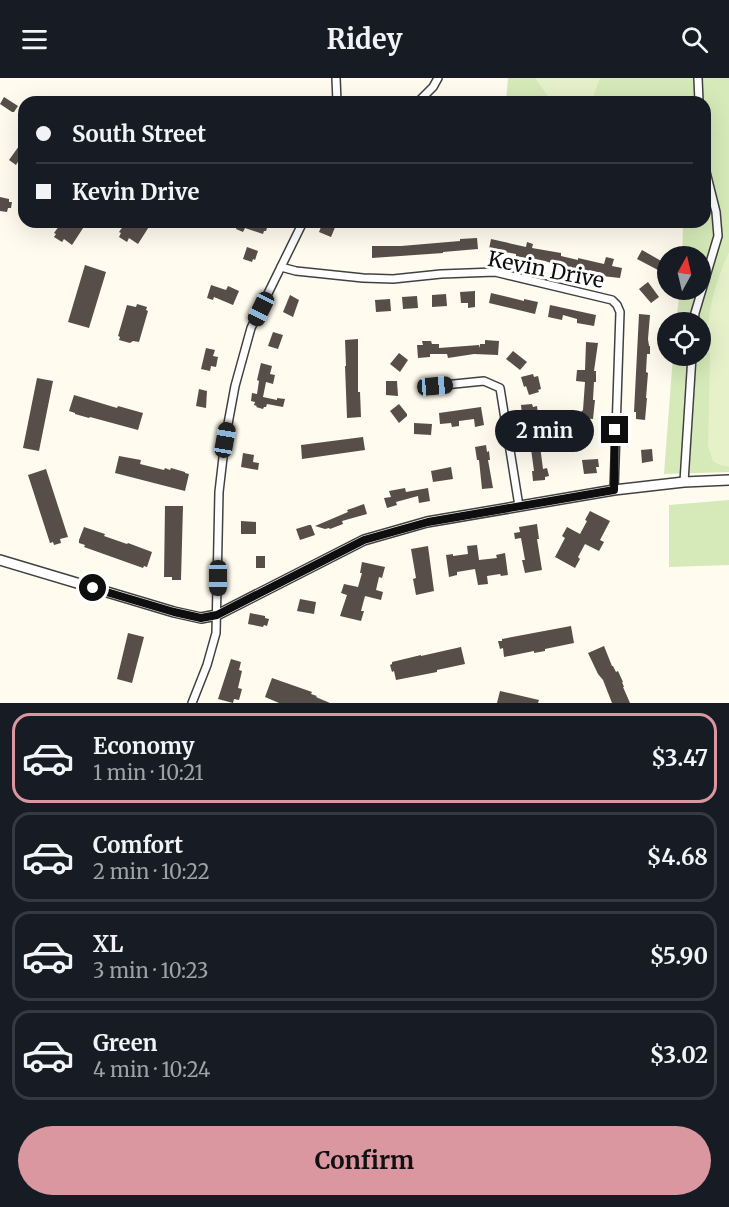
<!DOCTYPE html>
<meta charset="utf-8">
<style>
:root{--surface:#171b24;--page:#242831;--text:#f1f3f6;--muted:#9ea1a6;--line:#363941;--accent:#da97a0}
body{margin:0;font-family:Merriweather,serif;background:var(--page);color:var(--text);height:100vh;display:flex;flex-direction:column;font-size:22px;white-space:nowrap}
*{box-sizing:border-box;margin:0}
p{font-size:20px;color:var(--muted)}
.icon{flex:none;width:33px;height:33px;fill:none;stroke:currentColor;stroke-width:2;stroke-linecap:round;stroke-linejoin:round}
.map{position:relative;height:625px;overflow:hidden}
.details{display:flex;flex-direction:column;background:var(--surface);flex:1}
.details>*{flex:none}
.banner{position:absolute;left:18px;top:18px;width:693px;height:132px;border-radius:18px;box-shadow:0 6px 24px #0002;display:grid;align-content:center;height:132px;padding:0 18px;background:var(--surface)}
.needle{width:39px;rotate:8deg}
.fabs{position:absolute;left:657px;top:168px;display:grid;gap:12px}
.fabs a{display:grid;place-items:center;width:54px;height:54px;border-radius:50%;background:var(--surface);box-shadow:0 6px 24px #0002;font-size:30px}
.end{position:absolute;width:27px;height:27px;margin:-14px;border:8px solid #0e0e0e;background:#fff;box-shadow:0 0 0 3px #fff}
.from{border-radius:50%}
.bubble{position:absolute;height:42px;border-radius:21px;background:var(--surface);box-shadow:0 6px 24px #0002;font-size:20px;font-weight:700;line-height:42px;text-align:center}
.car{position:absolute;width:18px;height:36px;margin:-18px -9px;border-radius:8px;box-shadow:0 0 4px 2px #0007;background:linear-gradient(#222 24%,#8ab4d8 0 40%,#222 0 76%,#8ab4d8 0 86%,#222 0)}
.banner b{display:flex;align-items:center;gap:21px;height:57px;font-size:22px}
.banner b+b{border-top:2px solid var(--line)}
.banner i{width:15px;height:15px;background:var(--text)}
ul{padding:10px 0 0;list-style:none}
li{display:flex;align-items:center;gap:18px;height:90px;margin:0 12px 9px;padding:0 6px;border:3px solid var(--line);border-radius:18px}
li div{flex:1}
li b{display:block;font-size:22px}
li em{font-style:normal;font-weight:700}
li.current{border-color:var(--accent)}
li>.icon{width:54px;height:54px;stroke-width:1.5}
.action{display:flex;gap:12px;margin-top:auto;padding:12px 18px}
.action a{flex:1;height:69px;border-radius:36px;background:var(--accent);color:#111;font-size:24px;font-weight:700;line-height:69px;text-align:center}
header{display:flex;justify-content:space-between;align-items:center;height:78px;padding:0 18px;background:var(--surface);font-size:27px;font-weight:700}
.map>svg:first-child{display:block}
.green{fill:#d5e9b9}
.pitch{fill:#e6f1ca}
.building{fill:#574e4a}
.lines{fill:none;stroke-linecap:round;stroke-linejoin:round}
.minor-casing{stroke:#414141;stroke-width:10}
.tertiary-casing{stroke:#414141;stroke-width:12}
.minor{stroke:#fff;stroke-width:7}
.tertiary{stroke:#fff;stroke-width:9}
.route{stroke:#0e0e0e;stroke-width:8}
.labels{text-anchor:middle;stroke-width:6;stroke-linejoin:round;paint-order:stroke}
.street-label{font-size:21px;fill:#0e0e0e;stroke:#fff}
</style>
<header><svg class="icon" aria-label="menu" viewBox="0 0 24 24"><path d="M4 6h16M4 12h16M4 18h16"/></svg>Ridey<svg class="icon" aria-label="search" viewBox="0 0 24 24"><circle cx="10" cy="10" r="6"/><path d="M15 15l6 6"/></svg></header>
<div class="map">
<svg width="729" height="625" viewBox="0 0 729 625">
<rect width="100%" height="100%" fill="#fffbef"/>
<!-- green -->
<g class="green">
<polygon points="508,0 729,0 729,394 664,396 673,278 700,278 700,244 676,244 680,212 700,212 700,178 682,178 683,149 605,144 705,144 705,24 506,24"/>
<polygon points="729,422 729,487 669,489 669,427"/>
</g>
<!-- pitch -->
<g class="pitch">
<polygon points="535,0 600,0 591,24 552,24"/>
<path d="M729 174V389C707 383 716 387 708 369L710 277C702 247 716 202 729 174Z"/>
</g>
<!-- building -->
<g class="building">
<polygon points="4,19 18,28 14,34 12,34 0,26"/>
<polygon points="24,61 24,85 19,82 16,87 9,82"/>
<polygon points="0,119 9,121 9,124 12,124 11,130 8,130 7,134 0,133"/>
<polygon points="62,144 87,144 72,167 64,161 62,164 54,159 56,156 54,155"/>
<polygon points="126,144 152,144 138,166 129,160 127,164 119,159 121,155 119,154"/>
<polygon points="232,144 267,144 266,147 268,147 266,153 264,153 263,156 245,150 243,154 236,151 237,147"/>
<polygon points="323,144 328,144 336,147 331,159 319,154"/>
<polygon points="477,160 478,171 443,174 443,175 372,180 372,168 401,168 460,163 460,161"/>
<polygon points="491,161 526,169 527,164 533,166 532,170 561,175 561,178 578,182 578,180 604,186 606,179 614,181 612,188 622,190 620,200 602,198 602,195 589,192 589,194 566,190 545,183 531,180 531,181 516,178 516,176 489,171"/>
<polygon points="247,169 258,173 255,182 253,181 252,184 243,181"/>
<polygon points="642,172 663,184 658,192 637,181"/>
<polygon points="85,187 106,194 89,250 68,244"/>
<polygon points="648,204 659,219 651,225 639,211"/>
<polygon points="211,207 226,212 228,208 239,213 233,227 214,219 213,222 207,220"/>
<polygon points="475,213 475,229 468,230 468,225 461,225 460,214"/>
<polygon points="491,215 524,223 524,221 538,224 535,236 489,225"/>
<polygon points="446,216 447,228 432,229 432,217"/>
<polygon points="290,217 299,222 293,239 283,234"/>
<polygon points="417,218 418,230 403,231 402,219"/>
<polygon points="390,221 391,233 376,234 375,222"/>
<polygon points="137,226 147,229 146,232 148,233 139,264 133,263 130,265 119,262 120,259 118,258 127,227 136,229"/>
<polygon points="550,227 596,237 594,248 577,245 577,241 563,237 562,242 548,239"/>
<polygon points="639,236 650,237 648,261 649,268 650,268 650,276 647,276 646,294 648,295 646,320 647,320 645,342 636,341 636,334 634,334"/>
<polygon points="273,254 283,257 278,271 268,268"/>
<polygon points="358,261 358,314 360,314 361,339 347,340 345,288 346,288 345,262"/>
<polygon points="485,262 499,263 498,277 474,276 448,280 447,276 430,276 430,279 418,280 417,267 423,267 422,263 431,263 432,266 439,266 439,270 479,267 480,270 480,266 485,266"/>
<polygon points="586,264 598,265 594,293 596,293 596,304 594,304 593,322 595,322 593,341 578,340 579,334 581,334 583,332 585,304 576,303 577,292 585,292"/>
<polygon points="206,270 215,272 213,278 218,279 216,289 211,288 210,293 201,291"/>
<polygon points="513,273 527,284 520,292 506,281"/>
<polygon points="399,275 408,282 400,294 390,286"/>
<polygon points="261,285 272,288 270,296 275,297 273,306 266,304 263,319 277,322 277,320 285,321 283,329 267,326 266,329 264,329 263,331 256,329 257,328 254,327 255,324 251,323 252,315 257,316 259,303 257,302"/>
<polygon points="533,296 534,299 538,298 541,311 538,312 539,314 529,317 526,308 524,309 521,299"/>
<polygon points="37,300 53,303 39,373 23,370"/>
<polygon points="386,303 397,303 398,318 386,317"/>
<polygon points="199,311 207,313 206,330 196,328"/>
<polygon points="74,317 117,330 118,328 143,335 138,352 90,339 89,340 75,336 75,335 69,333"/>
<polygon points="399,326 407,336 407,338 399,345 390,333"/>
<polygon points="532,326 533,329 537,328 538,336 534,336 537,354 539,354 541,368 540,368 543,391 547,390 549,398 545,399 545,402 533,403 532,393 534,393 531,371 529,371 528,363 529,362 527,346 526,345 525,338 522,338 521,327"/>
<polygon points="481,329 484,347 475,349 474,341 459,343 459,348 452,349 451,345 440,346 439,335"/>
<polygon points="414,345 432,346 431,357 414,356"/>
<polygon points="363,359 365,372 302,381 301,367"/>
<polygon points="486,367 487,374 489,373 490,382 488,382 493,410 482,411 479,382 477,382 475,369"/>
<polygon points="652,371 653,383 642,385 641,372"/>
<polygon points="243,375 254,377 253,384 259,385 258,392 241,389"/>
<polygon points="119,378 141,382 140,386 164,392 165,390 170,392 171,390 185,394 185,395 189,396 185,413 115,395"/>
<polygon points="598,381 599,389 596,389 597,395 584,396 582,382"/>
<polygon points="451,389 453,401 433,404 431,393"/>
<polygon points="46,391 68,459 60,461 61,465 54,467 53,464 50,465 28,397"/>
<polygon points="405,410 406,414 428,410 430,423 419,425 418,418 396,424 397,427 387,430 384,420 391,419 389,413"/>
<polygon points="364,426 367,436 342,443 343,446 330,451 329,450 325,451 315,448 348,434 347,432 353,430"/>
<polygon points="165,428 183,428 181,502 172,502 172,499 164,499"/>
<polygon points="590,433 610,443 600,462 604,464 599,473 585,466 578,479 580,481 575,490 555,479 565,460 562,458 567,449 580,456 587,443 585,442"/>
<polygon points="241,443 256,444 256,456 241,456"/>
<polygon points="537,446 539,461 537,461 542,492 525,495 522,482 525,482 521,460 515,461 514,455 520,454 519,449"/>
<polygon points="309,447 311,447 315,457 300,462 296,451"/>
<polygon points="84,449 105,456 104,458 127,466 128,465 152,474 147,489 144,488 143,490 84,469 85,467 79,465 79,462"/>
<polygon points="477,467 479,482 497,480 496,477 505,475 508,497 501,498 500,496 487,498 488,506 478,507 475,491 457,494 457,497 449,499 446,477 453,476 453,478 468,476 467,468"/>
<polygon points="428,468 434,513 416,517 413,501 416,500 411,471"/>
<rect x="256" y="478" width="9" height="12"/>
<polygon points="362,484 385,489 382,500 379,499 376,512 383,514 381,522 365,518 361,533 364,533 361,543 340,538 347,517 341,515 344,506 358,509 362,495 360,495"/>
<polygon points="300,521 316,524 314,536 297,533"/>
<polygon points="250,535 265,538 265,540 269,541 267,548 264,547 263,549 248,546"/>
<polygon points="571,548 574,565 545,571 545,573 534,575 534,573 504,579 503,570 500,571 498,563 502,563 502,561"/>
<polygon points="128,555 144,559 132,605 117,601"/>
<polygon points="604,568 612,588 613,588 616,594 618,593 623,604 622,604 624,609 623,609 630,625 612,625 603,602 598,596 588,575"/>
<polygon points="461,569 465,586 437,592 437,594 396,602 394,593 392,594 390,587 392,586 392,584 421,577 421,578"/>
<polygon points="231,581 241,584 239,592 242,593 238,610 242,611 239,622 234,621 233,625 218,621"/>
<polygon points="272,600 312,614 311,616 317,618 316,619 330,625 279,625 265,619"/>
<polygon points="500,613 539,622 538,625 497,625"/>
</g>
<g class="lines">
<!-- minor casing -->
<g class="minor-casing">
<g id="minor">
<polyline points="336,0 337,24"/>
<polyline points="698,0 699,24"/>
<polyline points="418,24 433,9 438,0"/>
<polyline points="281,189 296,193 363,200 393,201 441,196 495,194 612,222 617,227 620,234 614,412"/>
<polyline points="694,244 695,235 718,158 716,134 705,90"/>
<polyline points="434,308 484,303 500,310 519,428"/>
<polyline points="684,404 692,278"/>
<polyline points="192,625 207,587 216,555 219,414 225,362 235,308 251,250 303,144"/>
</g>
</g>
<!-- tertiary casing -->
<g class="tertiary-casing">
<polyline id="tertiary" points="0,482 174,534 201,540 217,537 364,462 427,444 614,412 684,404 729,402"/>
</g>
<!-- minor -->
<use href="#minor" class="minor"/>
<!-- tertiary -->
<use href="#tertiary" class="tertiary"/>
</g>
<g class="lines">
<!-- route -->
<polyline class="route" points="93,510 174,534 201,540 217,537 364,462 428,444 614,412 615,352"/>
</g>
<g class="labels">
<!-- street labels -->
<g class="street-label">
<text transform="translate(546 192) rotate(11)" y="7">Kevin Drive</text>
</g>
</g>
</svg>
<div class="fabs">
<a><svg class="needle" viewBox="-14 -14 28 28"><path d="M0-13l5 13h-10z" fill="#e53935"/><path d="M0 13l5-13h-10z" fill="#9ea1a6"/></svg></a>
<a><svg class="icon" aria-label="locate" viewBox="0 0 24 24"><circle cx="12" cy="12" r="6"/><path d="M12 2v4M12 18v4M2 12h4M18 12h4"/></svg></a>
</div>
<i class="end from" style="left:93px;top:510px"></i>
<i class="end" style="left:615px;top:352px"></i>
<div class="bubble" style="left:495px;top:332px;width:99px">2 min</div>
<i class="car" style="left:261px;top:231px;rotate:206deg"></i>
<i class="car" style="left:435px;top:308px;rotate:85deg"></i>
<i class="car" style="left:225px;top:362px;rotate:10deg"></i>
<i class="car" style="left:218px;top:500px;rotate:180deg"></i>
<div class="banner">
<b><i class="from"></i>South Street</b>
<b><i></i>Kevin Drive</b>
</div>
</div>
<section class="details">
<ul>
<li class="current"><svg class="icon" aria-label="car" viewBox="0 0 24 24"><path d="M5 17H2v-5l4-1 3-4h7l3 4 3 1v5h-3M9 17h6M6 11h13"/><circle cx="7" cy="17" r="2"/><circle cx="17" cy="17" r="2"/></svg><div><b>Economy</b><p>1 min · 10:21</p></div><em>$3.47</em></li>
<li><svg class="icon" aria-label="car" viewBox="0 0 24 24"><path d="M5 17H2v-5l4-1 3-4h7l3 4 3 1v5h-3M9 17h6M6 11h13"/><circle cx="7" cy="17" r="2"/><circle cx="17" cy="17" r="2"/></svg><div><b>Comfort</b><p>2 min · 10:22</p></div><em>$4.68</em></li>
<li><svg class="icon" aria-label="car" viewBox="0 0 24 24"><path d="M5 17H2v-5l4-1 3-4h7l3 4 3 1v5h-3M9 17h6M6 11h13"/><circle cx="7" cy="17" r="2"/><circle cx="17" cy="17" r="2"/></svg><div><b>XL</b><p>3 min · 10:23</p></div><em>$5.90</em></li>
<li><svg class="icon" aria-label="car" viewBox="0 0 24 24"><path d="M5 17H2v-5l4-1 3-4h7l3 4 3 1v5h-3M9 17h6M6 11h13"/><circle cx="7" cy="17" r="2"/><circle cx="17" cy="17" r="2"/></svg><div><b>Green</b><p>4 min · 10:24</p></div><em>$3.02</em></li>
</ul>
<div class="action"><a>Confirm</a></div>
</section>
